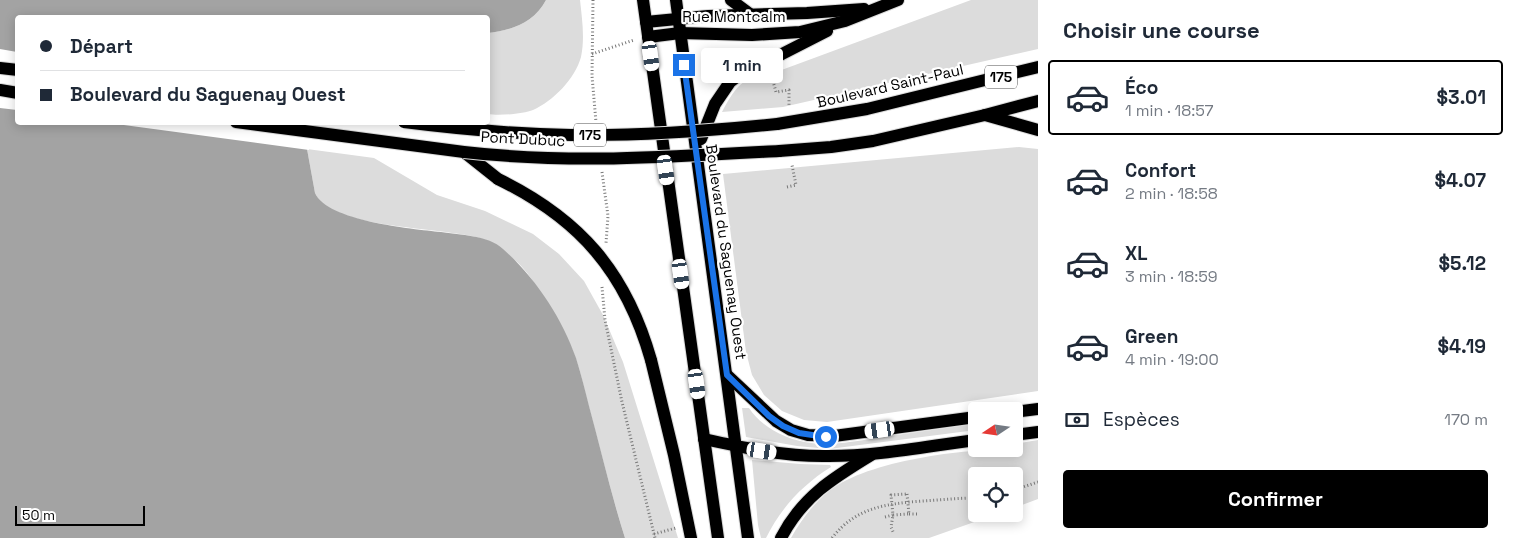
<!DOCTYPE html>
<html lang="fr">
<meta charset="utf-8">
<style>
:root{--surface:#fff;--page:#f2f2f3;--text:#1f2937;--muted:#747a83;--line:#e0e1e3;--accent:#000}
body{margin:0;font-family:"Space Grotesk",sans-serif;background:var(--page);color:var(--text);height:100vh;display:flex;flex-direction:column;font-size:19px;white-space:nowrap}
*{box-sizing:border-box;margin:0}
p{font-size:16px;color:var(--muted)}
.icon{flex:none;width:28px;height:28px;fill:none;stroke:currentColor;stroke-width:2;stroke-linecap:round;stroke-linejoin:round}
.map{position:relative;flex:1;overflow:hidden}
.details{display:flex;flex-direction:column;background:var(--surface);width:475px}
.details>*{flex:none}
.top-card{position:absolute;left:15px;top:15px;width:475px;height:110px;border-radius:5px;box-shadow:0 2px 12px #0003;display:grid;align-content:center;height:110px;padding:0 25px;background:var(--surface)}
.needle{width:32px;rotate:257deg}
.tools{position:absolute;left:968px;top:402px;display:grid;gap:10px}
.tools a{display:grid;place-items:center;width:55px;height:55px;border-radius:5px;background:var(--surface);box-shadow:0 2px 12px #0003;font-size:25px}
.scale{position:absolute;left:15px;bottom:12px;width:130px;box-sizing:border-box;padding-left:5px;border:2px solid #000;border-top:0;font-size:14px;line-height:18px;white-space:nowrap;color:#000;-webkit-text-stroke:4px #fff;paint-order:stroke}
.end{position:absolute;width:22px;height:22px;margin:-11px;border:6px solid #1a73e8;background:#fff;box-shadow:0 0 0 2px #fff}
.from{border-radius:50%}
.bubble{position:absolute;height:35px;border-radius:5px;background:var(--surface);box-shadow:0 2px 12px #0003;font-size:16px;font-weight:700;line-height:35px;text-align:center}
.car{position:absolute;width:15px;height:30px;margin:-15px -8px;border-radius:6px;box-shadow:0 0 4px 1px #0007;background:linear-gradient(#fff 24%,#345 0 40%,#fff 0 76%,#345 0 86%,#fff 0)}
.top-card b{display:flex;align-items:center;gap:18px;height:48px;font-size:19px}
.top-card b+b{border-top:1px solid var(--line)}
.top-card i{width:12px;height:12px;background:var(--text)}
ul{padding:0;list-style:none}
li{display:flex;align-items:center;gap:15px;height:75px;margin:0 10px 8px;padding:0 15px;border:2px solid transparent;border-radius:5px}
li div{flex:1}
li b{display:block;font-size:19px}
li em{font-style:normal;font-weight:700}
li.selected{border-color:var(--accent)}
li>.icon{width:45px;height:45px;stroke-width:1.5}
h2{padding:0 25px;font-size:22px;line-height:60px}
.pay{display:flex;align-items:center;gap:12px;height:55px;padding:0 25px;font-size:19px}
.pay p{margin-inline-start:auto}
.cta{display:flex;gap:10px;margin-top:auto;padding:10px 25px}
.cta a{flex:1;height:58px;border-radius:5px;background:var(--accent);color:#fff;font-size:20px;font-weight:700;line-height:58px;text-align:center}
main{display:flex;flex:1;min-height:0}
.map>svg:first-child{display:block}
.green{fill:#dcdcdc}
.water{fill:#a3a3a3}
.pier{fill:#fff}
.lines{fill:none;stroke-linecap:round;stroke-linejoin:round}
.major-casing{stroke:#dbdbdb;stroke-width:14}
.path{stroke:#777;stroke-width:3;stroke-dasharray:1 2.5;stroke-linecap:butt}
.major{stroke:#000;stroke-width:12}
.major-bridge-casing{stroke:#dbdbdb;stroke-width:14;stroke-linecap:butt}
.major-bridge{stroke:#000;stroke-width:12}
.route{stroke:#1a73e8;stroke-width:6}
.labels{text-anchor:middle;stroke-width:4.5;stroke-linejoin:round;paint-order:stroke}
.shield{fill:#fff;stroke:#4c4c4c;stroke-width:1}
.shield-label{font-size:14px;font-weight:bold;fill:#000}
.street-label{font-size:15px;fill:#000;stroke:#fff}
</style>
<main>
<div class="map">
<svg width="1038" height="538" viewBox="0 0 1038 538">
<rect width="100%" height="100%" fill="#fff"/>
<!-- green -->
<g class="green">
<path d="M546 0H580C582 19 585 38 581 57 575 79 553 101 533 110 523 114 498 116 488 114V33C512 30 534 23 546 0Z"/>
<path d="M971 0H1038V49L783 107 722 112C734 89 741 80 766 70L768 75Z"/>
<polygon points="1019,147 1038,149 1038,391 827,422 804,420 782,411 764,395 752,375 746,352 723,174"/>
<path d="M307 149 374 158 437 195 485 211 533 234 559 254 584 281 603 315 623 362 678 538H625C611 493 600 448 588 403 584 388 581 373 576 359 568 336 555 315 542 295 535 284 527 271 517 262 510 256 494 243 486 240 449 226 332 231 315 193Z"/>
<path d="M742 408H749C762 428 788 440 811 443 833 446 855 441 877 438 910 433 943 428 976 424V430L829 449 797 446 746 437Z"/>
<path d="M1038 440V499L1014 508V476H976V514H997L929 538H791C801 520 813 504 829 491 869 460 964 449 1014 449V444Z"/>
<path d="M752 460 800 464 830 465 831 467C802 485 781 508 766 538H761L758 525Z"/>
</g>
<!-- water -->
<path class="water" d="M0 0H546C534 23 512 30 488 33V18H18V122L310 123 307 149 315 193C327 221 412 229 441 232 460 235 488 235 503 249 535 277 562 318 576 358 581 374 585 390 589 406 601 450 611 494 625 538H0Z"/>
<!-- pier -->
<g class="pier">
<polygon points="0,49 17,52 17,110 0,108"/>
<polygon points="313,122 309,150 109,123"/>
</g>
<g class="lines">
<!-- major casing -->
<g class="major-casing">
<g id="major">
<polyline points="643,0 718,538"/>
<polyline points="676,0 748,538"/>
<polyline points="731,0 750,14"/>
<polyline points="646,22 708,16 807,13 864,9"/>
<polyline points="648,37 680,33 752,35 800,32 845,21 898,0"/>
<polyline points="0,68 18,70"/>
<polyline points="0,90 18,93"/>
<polyline points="985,115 1038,130"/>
<polyline points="236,122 464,152 498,179"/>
<polyline points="777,124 867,109 1038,67"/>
<polyline points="701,139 715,104 730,82 744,71 782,54 827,31"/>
<polyline points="779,151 831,147 873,141 985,115 1038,101"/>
<polyline points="651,360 674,455 691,538"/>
<polyline points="727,375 776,421 791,430 808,435 834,436 976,417"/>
<polyline points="1014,412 1038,409"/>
<polyline points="1014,435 1038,432"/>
<path d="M704 439C745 448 786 457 829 456 878 456 928 446 976 440"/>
<path d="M781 538C802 497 833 478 871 455"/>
</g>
</g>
<!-- path -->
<g class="path">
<polyline points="593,0 592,76 596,122"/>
<polyline points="592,54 634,40"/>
<polyline points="771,74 776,92 789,90 789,107"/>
<polyline points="602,172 608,216 606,243"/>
<polyline points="787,187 796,185 792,165"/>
<polyline points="602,287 605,320 622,402 655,538"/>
<polyline points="1014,490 1038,482"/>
<polygon points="907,494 909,514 893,515 891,495"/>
<polyline points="909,514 918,514"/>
<polyline points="885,517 893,515 891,527 894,534"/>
<polyline points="654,534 676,528"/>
<path d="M832 538C856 507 886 504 922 501 940 500 958 498 976 498"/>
</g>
<!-- major -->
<use href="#major" class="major"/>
<!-- major-bridge casing -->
<g class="major-bridge-casing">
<g id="major-bridge">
<path d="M404 122C459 129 515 134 571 135 640 136 709 131 777 124"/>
<path d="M464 152C568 164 674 157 779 151"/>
<path d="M498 179C580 219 626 272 651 360"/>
</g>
</g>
<!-- major-bridge -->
<use href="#major-bridge" class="major-bridge"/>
</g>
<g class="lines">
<!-- route -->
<polyline class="route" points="684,65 727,375 769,416 783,426 799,433 826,437"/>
</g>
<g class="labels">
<!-- shield labels -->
<g class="shield">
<rect x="985" y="65.5" width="32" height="23" rx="4"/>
<rect x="574" y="123.5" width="32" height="23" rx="4"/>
</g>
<g class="shield-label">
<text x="1001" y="82">175</text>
<text x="590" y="140">175</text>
</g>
<!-- street labels -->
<g class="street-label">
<text x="734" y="22">Rue Montcalm</text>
<text transform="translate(890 86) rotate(-13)" y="5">Boulevard Saint-Paul</text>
<text transform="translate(523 139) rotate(3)" y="5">Pont Dubuc</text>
<text transform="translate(726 252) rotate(82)" y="5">Boulevard du Saguenay Ouest</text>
</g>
</g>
</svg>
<div class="tools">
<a><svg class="needle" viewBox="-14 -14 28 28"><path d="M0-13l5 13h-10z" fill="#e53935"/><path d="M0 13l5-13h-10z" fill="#747a83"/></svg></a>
<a><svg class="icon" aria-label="locate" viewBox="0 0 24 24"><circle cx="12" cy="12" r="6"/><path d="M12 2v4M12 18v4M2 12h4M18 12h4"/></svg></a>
</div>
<div class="scale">50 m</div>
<i class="end from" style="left:826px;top:437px"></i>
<i class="end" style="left:684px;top:65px"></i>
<div class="bubble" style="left:701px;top:48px;width:82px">1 min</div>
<i class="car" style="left:651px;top:56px;rotate:172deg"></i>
<i class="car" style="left:666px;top:170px;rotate:172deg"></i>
<i class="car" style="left:681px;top:274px;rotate:172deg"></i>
<i class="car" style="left:697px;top:384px;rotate:172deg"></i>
<i class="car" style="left:880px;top:430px;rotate:262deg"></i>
<i class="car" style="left:762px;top:451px;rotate:99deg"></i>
<div class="top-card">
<b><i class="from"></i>Départ</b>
<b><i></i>Boulevard du Saguenay Ouest</b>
</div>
</div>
<section class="details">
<h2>Choisir une course</h2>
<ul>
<li class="selected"><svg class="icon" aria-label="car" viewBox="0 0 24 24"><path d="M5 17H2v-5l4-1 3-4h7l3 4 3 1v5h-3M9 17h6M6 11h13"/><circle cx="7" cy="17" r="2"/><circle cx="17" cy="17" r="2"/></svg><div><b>Éco</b><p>1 min · 18:57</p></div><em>$3.01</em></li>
<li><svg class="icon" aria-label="car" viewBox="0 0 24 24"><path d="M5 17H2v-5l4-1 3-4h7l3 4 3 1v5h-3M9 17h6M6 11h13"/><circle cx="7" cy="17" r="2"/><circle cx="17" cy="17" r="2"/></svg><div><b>Confort</b><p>2 min · 18:58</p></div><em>$4.07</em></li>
<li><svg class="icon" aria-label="car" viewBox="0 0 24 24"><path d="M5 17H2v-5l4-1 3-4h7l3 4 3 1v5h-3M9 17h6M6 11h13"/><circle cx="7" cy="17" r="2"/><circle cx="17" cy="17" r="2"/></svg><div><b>XL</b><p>3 min · 18:59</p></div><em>$5.12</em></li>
<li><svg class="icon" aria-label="car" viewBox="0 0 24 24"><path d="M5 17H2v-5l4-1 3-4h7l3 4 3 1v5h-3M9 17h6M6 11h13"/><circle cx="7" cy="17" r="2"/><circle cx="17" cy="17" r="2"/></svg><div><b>Green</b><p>4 min · 19:00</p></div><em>$4.19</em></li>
</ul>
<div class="pay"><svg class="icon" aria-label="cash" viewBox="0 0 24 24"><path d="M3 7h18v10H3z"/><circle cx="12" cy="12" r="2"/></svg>Espèces<p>170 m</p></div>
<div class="cta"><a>Confirmer</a></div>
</section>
</main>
